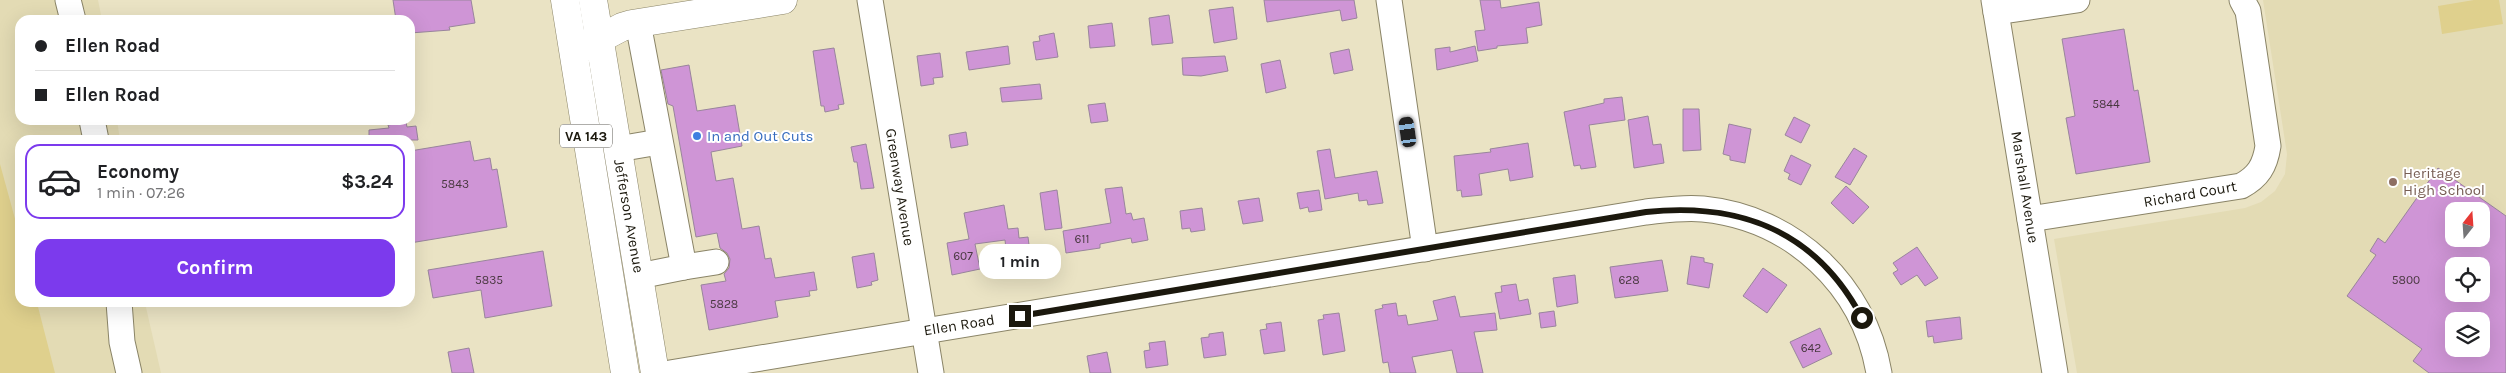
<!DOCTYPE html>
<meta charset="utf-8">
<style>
:root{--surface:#fff;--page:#f2f2f2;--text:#202124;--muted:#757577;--line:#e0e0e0;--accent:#7c3aed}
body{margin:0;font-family:Karla,sans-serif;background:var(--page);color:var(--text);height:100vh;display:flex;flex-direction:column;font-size:19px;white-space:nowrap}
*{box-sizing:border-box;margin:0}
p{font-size:16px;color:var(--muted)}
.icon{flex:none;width:28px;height:28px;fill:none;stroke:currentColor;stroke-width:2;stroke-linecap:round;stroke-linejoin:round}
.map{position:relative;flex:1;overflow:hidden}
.drawer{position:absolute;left:15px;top:135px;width:400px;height:172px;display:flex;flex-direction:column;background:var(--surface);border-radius:15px;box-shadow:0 5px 20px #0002}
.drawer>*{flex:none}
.hud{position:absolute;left:15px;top:15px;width:400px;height:110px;border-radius:15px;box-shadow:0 5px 20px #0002;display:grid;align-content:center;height:110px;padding:0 20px;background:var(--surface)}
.needle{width:32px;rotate:17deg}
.controls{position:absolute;left:2445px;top:202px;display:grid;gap:10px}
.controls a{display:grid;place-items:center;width:45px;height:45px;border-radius:10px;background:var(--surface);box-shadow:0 5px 20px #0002;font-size:25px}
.end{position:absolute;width:22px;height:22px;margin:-11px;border:6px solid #1b180d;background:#fff;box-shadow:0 0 0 2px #fff}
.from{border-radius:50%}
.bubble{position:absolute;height:35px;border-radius:15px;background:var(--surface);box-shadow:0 5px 20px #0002;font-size:16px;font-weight:700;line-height:35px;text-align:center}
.car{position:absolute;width:15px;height:30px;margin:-15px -8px;border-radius:6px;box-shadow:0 0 4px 1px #0007;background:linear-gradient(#222 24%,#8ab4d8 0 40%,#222 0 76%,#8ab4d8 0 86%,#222 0)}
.hud b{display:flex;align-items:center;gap:18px;height:48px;font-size:19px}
.hud b+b{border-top:1px solid var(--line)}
.hud i{width:12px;height:12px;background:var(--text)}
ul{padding:9px 0 0;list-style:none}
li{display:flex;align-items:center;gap:15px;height:75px;margin:0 10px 8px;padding:0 10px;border:2px solid transparent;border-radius:15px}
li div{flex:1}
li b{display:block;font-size:19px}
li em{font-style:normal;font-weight:700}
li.active{border-color:var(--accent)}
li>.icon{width:45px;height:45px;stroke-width:1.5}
.cta{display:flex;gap:10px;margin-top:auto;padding:10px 20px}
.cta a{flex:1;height:58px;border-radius:15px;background:var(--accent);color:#fff;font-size:20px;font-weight:700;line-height:58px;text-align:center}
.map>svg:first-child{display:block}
.built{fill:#e3dbb4;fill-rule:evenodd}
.green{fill:#dfd08d}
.building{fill:#cf95d6;stroke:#99859c;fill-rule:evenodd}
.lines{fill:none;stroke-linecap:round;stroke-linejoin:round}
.minor-casing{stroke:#8a8467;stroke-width:27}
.major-casing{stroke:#8a8467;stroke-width:29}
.minor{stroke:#fff;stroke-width:25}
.major{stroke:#fff;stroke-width:28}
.route{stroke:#1b180d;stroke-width:6}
.shop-dot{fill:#3f7fe0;stroke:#fff;stroke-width:2}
.education-dot{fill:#8d6e63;stroke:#fff;stroke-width:2}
.labels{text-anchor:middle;stroke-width:4;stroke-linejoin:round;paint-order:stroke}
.number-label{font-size:12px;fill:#48373f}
.shield{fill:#fff;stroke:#5f5d56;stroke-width:1}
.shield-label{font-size:14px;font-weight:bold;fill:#1b180d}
.shop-label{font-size:15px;fill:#366cbe;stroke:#fff;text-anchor:start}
.education-label{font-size:15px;fill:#785e54;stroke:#fff;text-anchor:start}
.street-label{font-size:15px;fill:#1b180d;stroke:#fff}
</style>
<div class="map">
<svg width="2506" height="373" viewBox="0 0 2506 373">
<rect width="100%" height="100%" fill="#eae3c4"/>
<!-- built -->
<g class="built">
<polygon points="0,0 98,0 102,20 20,20 20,120 117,120 120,140 20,140 20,302 145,303 161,373 0,373"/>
<path d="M2263 0H2506V373H2077L2054 239 2245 208 2261 202 2275 191 2285 174 2287 154ZM2454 211H2481V239H2454ZM2454 266H2481V294H2454ZM2454 321H2481V349H2454Z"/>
</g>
<!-- green -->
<g class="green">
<polygon points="2474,0 2499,0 2503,24 2442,34 2438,6"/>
<polygon points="0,164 20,237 20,302 37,303 55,373 0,373"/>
</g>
<!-- building -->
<g class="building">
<polygon points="393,0 471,0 475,23 449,27 450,30 410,33 410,20 396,20"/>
<polygon points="1264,0 1354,0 1357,18 1342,21 1340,10 1267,22"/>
<polygon points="1480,0 1500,0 1501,8 1539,2 1542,25 1526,28 1528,43 1497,46 1497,48 1478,51 1475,31 1485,30"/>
<polygon points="1233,7 1237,39 1214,43 1209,10"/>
<polygon points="1169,15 1173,43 1152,45 1149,18"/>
<polygon points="1112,23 1115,46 1090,48 1088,26"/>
<polygon points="2124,29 2134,91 2138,90 2150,162 2076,174 2066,118 2075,116 2062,39"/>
<polygon points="1054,33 1058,57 1036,60 1033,42 1040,41 1039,36"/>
<polygon points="1008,46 1010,64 969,70 966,52"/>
<polygon points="1475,46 1478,61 1437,70 1435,49 1450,47 1450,52"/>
<polygon points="834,48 844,104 838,105 839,109 825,112 824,106 821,106 813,51"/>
<polygon points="1349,49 1353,70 1334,74 1330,53"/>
<polygon points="940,53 943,77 933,78 934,84 921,86 917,56"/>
<polygon points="1225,56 1228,71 1201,76 1183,75 1182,58"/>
<polygon points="1280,60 1286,88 1266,93 1261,64"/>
<polygon points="689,65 697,111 735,105 742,146 711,152 716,181 733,178 742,229 759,226 765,259 771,258 775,278 814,272 817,290 809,291 810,296 775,301 778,317 709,330 701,285 726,281 724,274 729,268 730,259 727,253 720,248 717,233 696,237 673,106 668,104 661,70"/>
<polygon points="1040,84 1042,99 1002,102 1000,88"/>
<polygon points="1622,97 1625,120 1589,125 1596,167 1581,169 1580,165 1574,166 1564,112 1604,103 1604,99"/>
<polygon points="1105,103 1108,121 1091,123 1088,105"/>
<polygon points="1683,109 1699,109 1701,150 1683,151"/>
<polygon points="1648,116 1653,145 1661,144 1664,163 1634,168 1628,120"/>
<polygon points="1794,117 1810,125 1801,143 1785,135"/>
<polygon points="406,122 407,127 416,126 418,140 369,140 369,130 389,128 388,125"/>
<polygon points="1729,124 1751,129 1745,163 1730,160 1730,156 1723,154"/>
<polygon points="966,132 968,145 951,148 949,135"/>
<polygon points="470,141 474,161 490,158 492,170 497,169 507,227 410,243 410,151"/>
<polygon points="1528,143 1533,177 1510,181 1508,169 1479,174 1482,195 1462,197 1461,190 1457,191 1454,156 1491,152 1490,149"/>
<polygon points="866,144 874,188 861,189 857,162 854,162 851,147"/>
<polygon points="1854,148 1867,156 1850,185 1835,177"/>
<polygon points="1330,149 1335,178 1377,171 1383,203 1368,205 1367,200 1359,201 1358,193 1325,199 1317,151"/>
<polygon points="1791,155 1811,165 1801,185 1788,179 1790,174 1784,171"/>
<path d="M2438 168 2506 216V373H2429L2413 361 2422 349 2347 296 2376 255 2370 251 2378 238 2385 243ZM2454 211H2481V239H2454ZM2454 266H2481V294H2454ZM2454 321H2481V349H2454Z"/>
<polygon points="1846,186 1869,207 1853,224 1831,203"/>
<polygon points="1122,187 1126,214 1131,213 1133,220 1144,218 1148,240 1132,243 1131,238 1100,244 1100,248 1066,253 1063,231 1111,223 1105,189"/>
<polygon points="1057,190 1062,228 1045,230 1040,193"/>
<polygon points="1319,190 1322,210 1309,212 1308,207 1300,209 1297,193"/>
<polygon points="1259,198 1263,221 1243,224 1238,201"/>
<polygon points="1004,205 1008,229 1018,228 1019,238 1028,237 1031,260 1016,261 1015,258 1007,259 1005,240 975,244 980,269 952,275 947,243 969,239 964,213"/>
<polygon points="1202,208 1205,230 1191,232 1190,228 1182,229 1180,211"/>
<polygon points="1917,247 1938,278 1925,286 1917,275 1901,285 1893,273 1898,270 1893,263"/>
<polygon points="543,251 552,306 485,318 481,290 433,298 428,270"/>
<polygon points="874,253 878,280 871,282 872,285 857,288 852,257"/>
<polygon points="1691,256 1704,258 1704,262 1713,264 1709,288 1687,284"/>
<polygon points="1662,260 1668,291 1615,298 1610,267"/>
<polygon points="1763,268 1787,285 1767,313 1743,296"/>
<polygon points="1575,275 1578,303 1557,307 1553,278"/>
<polygon points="1516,284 1519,301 1528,299 1531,314 1500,319 1495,293 1502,292 1501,286"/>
<polygon points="1455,296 1460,317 1495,313 1497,330 1474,332 1483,373 1457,373 1452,350 1412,357 1416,373 1390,373 1388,362 1383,363 1375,310 1383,308 1382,305 1396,303 1398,316 1406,315 1408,325 1438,320 1433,301"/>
<polygon points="1554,311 1556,326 1541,328 1539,313"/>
<polygon points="1339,313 1345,351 1323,355 1318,320 1324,319 1323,315"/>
<polygon points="1960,317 1962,339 1934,343 1933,336 1928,337 1926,321"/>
<polygon points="1281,322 1285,351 1264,354 1260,330 1267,329 1266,324"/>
<polygon points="1820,328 1832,354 1803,368 1790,342"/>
<polygon points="1223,332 1226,355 1204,358 1201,338 1209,337 1209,334"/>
<polygon points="1165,341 1168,365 1146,368 1144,351 1150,350 1149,343"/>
<polygon points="469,348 474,373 452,373 448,352"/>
<polygon points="1107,352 1111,373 1090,373 1087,356"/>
</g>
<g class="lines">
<!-- minor casing -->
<g class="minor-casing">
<g id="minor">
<polyline points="68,0 73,20"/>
<polyline points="870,0 931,373"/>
<polyline points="1389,0 1425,249"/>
<polyline points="1994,0 2055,373"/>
<polyline points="1996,12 2077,0"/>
<polyline points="638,23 684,267 639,276"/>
<polyline points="92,120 96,140"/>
<polyline points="618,149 659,142"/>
<path d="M2030 219 2241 186C2258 177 2265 166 2268 146L2248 11 2242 0"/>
<polyline points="684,267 716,262"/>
<polyline points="119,302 122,342 129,373"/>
<path d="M670 373 1646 212C1665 210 1684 207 1703 209 1793 218 1864 285 1879 373"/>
</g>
</g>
<!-- major casing -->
<g class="major-casing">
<g id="major">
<polyline points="565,0 625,373"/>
<polyline points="593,0 655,373"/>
<polyline points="584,47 622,27 632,24 783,0"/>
</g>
</g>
<!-- minor -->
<use href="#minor" class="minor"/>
<!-- major -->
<use href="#major" class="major"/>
</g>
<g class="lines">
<!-- route -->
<path class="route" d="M1020 316 1646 212C1741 202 1816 231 1862 318"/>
</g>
<!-- markers -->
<circle class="shop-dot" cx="697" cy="136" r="5"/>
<circle class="education-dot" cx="2393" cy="182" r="5"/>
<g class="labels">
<!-- number labels -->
<g class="number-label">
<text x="2106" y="108">5844</text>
<text x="455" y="188">5843</text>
<text x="1082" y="243">611</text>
<text x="963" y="260">607</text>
<text x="489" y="284">5835</text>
<text x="1629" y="284">628</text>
<text x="2406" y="284">5800</text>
<text x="724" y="308">5828</text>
<text x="1811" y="352">642</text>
</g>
<!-- shield labels -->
<rect class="shield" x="560" y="124.5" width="52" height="23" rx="4"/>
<g class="shield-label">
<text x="586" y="141">VA 143</text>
</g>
<!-- shop labels -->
<g class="shop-label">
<text x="707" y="141">In and Out Cuts</text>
</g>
<!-- education labels -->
<g class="education-label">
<text x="2403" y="178">Heritage<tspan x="2403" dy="17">High School</tspan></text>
</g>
<!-- street labels -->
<g class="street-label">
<text transform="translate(900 187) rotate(81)" y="5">Greenway Avenue</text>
<text transform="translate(2025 187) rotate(81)" y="5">Marshall Avenue</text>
<text transform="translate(2190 194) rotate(-10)" y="5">Richard Court</text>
<text transform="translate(629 216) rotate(80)" y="5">Jefferson Avenue</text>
<text transform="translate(959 325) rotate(-9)" y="5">Ellen Road</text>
</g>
</g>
</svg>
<div class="controls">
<a><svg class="needle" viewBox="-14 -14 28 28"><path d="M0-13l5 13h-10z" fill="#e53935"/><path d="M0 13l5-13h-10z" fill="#757577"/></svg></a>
<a><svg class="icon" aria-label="locate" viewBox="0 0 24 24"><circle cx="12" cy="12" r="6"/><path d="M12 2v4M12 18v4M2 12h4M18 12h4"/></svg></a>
<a><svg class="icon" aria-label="layers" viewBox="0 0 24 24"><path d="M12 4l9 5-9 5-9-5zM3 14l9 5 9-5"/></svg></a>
</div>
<i class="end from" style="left:1862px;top:318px"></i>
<i class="end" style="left:1020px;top:316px"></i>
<div class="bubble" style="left:979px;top:244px;width:82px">1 min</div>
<i class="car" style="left:1408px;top:132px;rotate:352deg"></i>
<div class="hud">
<b><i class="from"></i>Ellen Road</b>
<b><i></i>Ellen Road</b>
</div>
<section class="drawer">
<ul>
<li class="active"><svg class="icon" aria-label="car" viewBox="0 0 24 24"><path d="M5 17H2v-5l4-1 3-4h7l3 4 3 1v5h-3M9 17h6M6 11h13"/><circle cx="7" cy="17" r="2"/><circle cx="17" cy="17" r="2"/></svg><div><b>Economy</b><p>1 min · 07:26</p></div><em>$3.24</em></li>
</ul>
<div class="cta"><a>Confirm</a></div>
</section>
</div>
